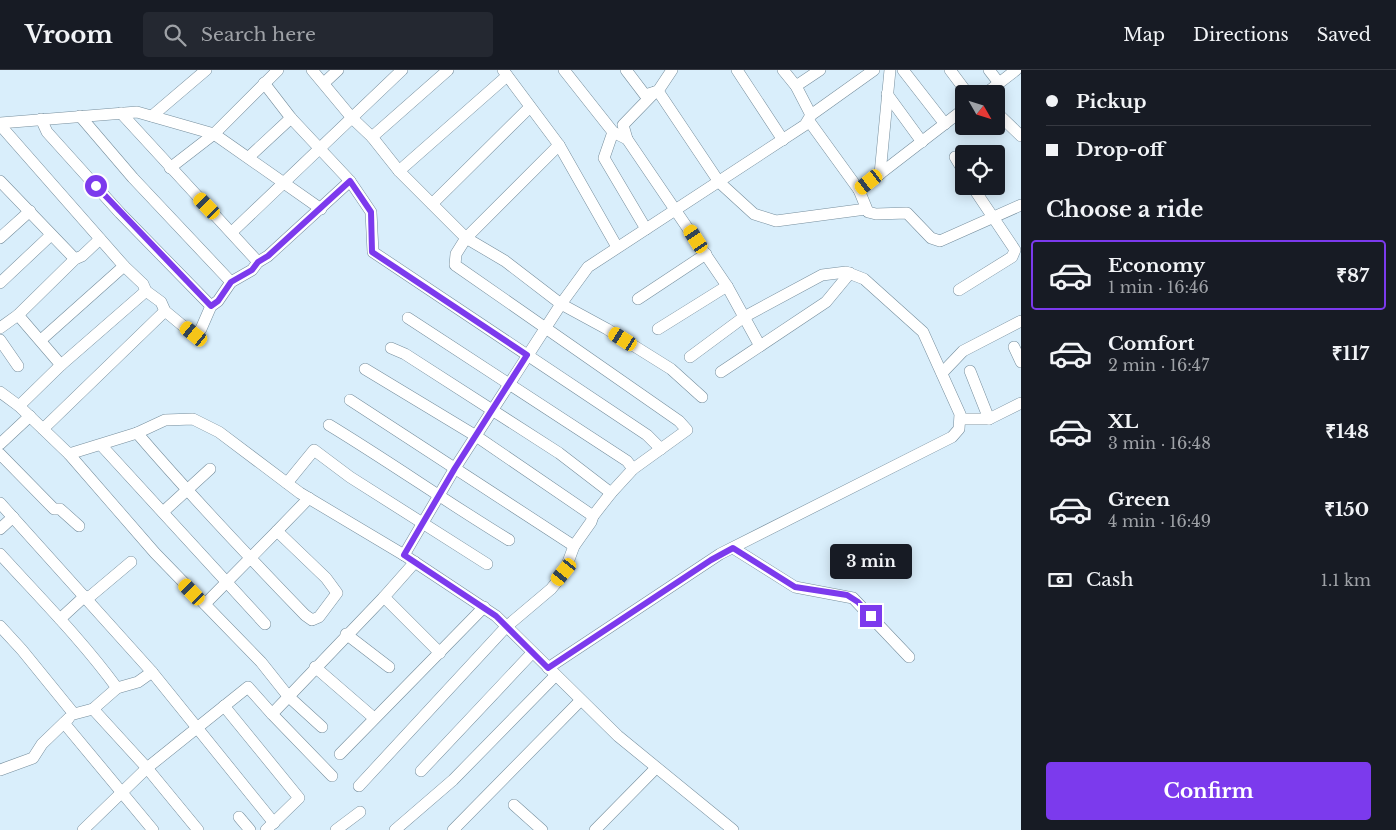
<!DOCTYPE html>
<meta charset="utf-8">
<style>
:root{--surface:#171b24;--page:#242831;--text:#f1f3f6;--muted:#9ea1a6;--line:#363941;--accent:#7c3aed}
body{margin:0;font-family:"Libre Baskerville",serif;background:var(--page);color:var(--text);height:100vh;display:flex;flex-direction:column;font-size:19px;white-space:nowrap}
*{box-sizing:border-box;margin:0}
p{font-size:16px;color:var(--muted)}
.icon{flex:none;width:28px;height:28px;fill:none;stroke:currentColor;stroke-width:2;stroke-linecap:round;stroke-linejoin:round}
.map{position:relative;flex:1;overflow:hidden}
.details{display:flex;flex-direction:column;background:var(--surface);width:375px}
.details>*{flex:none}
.top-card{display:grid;align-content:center;height:110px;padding:0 25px;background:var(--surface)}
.needle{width:32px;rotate:129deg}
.fabs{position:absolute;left:955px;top:15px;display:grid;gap:10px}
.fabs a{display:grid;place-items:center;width:50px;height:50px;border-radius:5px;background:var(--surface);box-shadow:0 2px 12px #0003;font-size:25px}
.end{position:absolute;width:22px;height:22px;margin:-11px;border:6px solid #7c3aed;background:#fff;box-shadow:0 0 0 2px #fff}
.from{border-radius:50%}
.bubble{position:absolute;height:35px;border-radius:5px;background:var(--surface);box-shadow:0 2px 12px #0003;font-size:16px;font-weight:800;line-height:35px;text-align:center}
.car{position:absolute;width:15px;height:30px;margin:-15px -8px;border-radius:6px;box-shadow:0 0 4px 1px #0007;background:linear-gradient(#f5c518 24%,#345 0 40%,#f5c518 0 76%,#345 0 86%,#f5c518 0)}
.top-card b{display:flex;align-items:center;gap:18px;height:48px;font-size:19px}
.top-card b+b{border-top:1px solid var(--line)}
.top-card i{width:12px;height:12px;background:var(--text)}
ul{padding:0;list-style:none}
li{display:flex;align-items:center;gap:15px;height:70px;margin:0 10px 8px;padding:0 15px;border:2px solid transparent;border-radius:5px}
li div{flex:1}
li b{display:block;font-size:19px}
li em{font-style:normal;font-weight:800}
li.active{border-color:var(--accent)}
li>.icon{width:45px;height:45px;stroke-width:1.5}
h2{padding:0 25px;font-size:22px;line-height:60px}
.pay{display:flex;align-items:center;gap:12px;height:55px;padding:0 25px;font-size:19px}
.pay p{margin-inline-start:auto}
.primary-button{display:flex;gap:10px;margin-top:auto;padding:10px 25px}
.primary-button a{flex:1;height:58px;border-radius:5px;background:var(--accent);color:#fff;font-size:20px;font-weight:800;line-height:58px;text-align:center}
header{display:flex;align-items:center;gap:30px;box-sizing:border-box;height:70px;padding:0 25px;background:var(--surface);border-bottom:1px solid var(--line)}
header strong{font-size:24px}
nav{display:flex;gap:28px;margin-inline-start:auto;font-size:18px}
.search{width:350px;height:45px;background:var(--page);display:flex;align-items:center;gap:12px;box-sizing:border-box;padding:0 18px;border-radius:5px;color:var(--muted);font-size:19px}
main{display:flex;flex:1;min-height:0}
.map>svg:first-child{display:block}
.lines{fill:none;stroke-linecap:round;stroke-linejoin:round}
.minor-casing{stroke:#768e9d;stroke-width:12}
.minor{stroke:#fff;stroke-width:11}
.route{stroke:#7c3aed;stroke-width:6}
</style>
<header>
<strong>Vroom</strong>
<div class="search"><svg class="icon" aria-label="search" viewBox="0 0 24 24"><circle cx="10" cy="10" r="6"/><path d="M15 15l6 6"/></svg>Search here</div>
<nav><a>Map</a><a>Directions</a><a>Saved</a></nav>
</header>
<main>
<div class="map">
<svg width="1021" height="760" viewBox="0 0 1021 760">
<rect width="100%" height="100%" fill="#d9eefb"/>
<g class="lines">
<!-- minor casing -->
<g class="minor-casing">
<g id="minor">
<polyline points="312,0 352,48 372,67 399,101 466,168 505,191 561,234 607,259 671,299 702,327"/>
<polyline points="503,0 559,75"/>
<polyline points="564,0 613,62 627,69 727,216 760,276"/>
<polyline points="626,0 645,25 658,21 672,0"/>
<polyline points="737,0 783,70"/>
<polyline points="783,0 796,16 811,45"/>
<polyline points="903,0 945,54"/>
<polyline points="950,0 968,24"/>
<polyline points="989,0 999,13"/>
<polyline points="264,13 291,48 350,111"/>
<polyline points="324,13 338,0"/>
<polyline points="796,16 820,0"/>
<polyline points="658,21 719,112 754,144 776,151 866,139"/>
<polyline points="887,24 922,72"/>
<polyline points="985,24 1016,0"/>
<polyline points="996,42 1021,66"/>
<polyline points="121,43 258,192"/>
<polyline points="80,46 133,108 231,212"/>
<polyline points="152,46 206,0"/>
<polyline points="41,49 47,62 120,143 211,236"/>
<polyline points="809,51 859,120 964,39"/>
<polyline points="0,53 137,42 214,64 321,139"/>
<polyline points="0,55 124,196 143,214 146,221 161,232 165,241 194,265 201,259 211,236 218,231 231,212 252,200 258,192 268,186 350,111 371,142 373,182 647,365 661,379"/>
<polyline points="613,62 604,88 646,159"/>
<polyline points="372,67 448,0"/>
<polyline points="627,69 623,55 655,22"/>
<polyline points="249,87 291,48"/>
<polyline points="955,87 964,102"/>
<polyline points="170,98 214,64 278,0"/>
<polyline points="399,101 507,6"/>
<polyline points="880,104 890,0"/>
<polyline points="0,111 75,189"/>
<polyline points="859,120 868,142 876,144 907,143 931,168 940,171 1021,135"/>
<polyline points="432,134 530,37"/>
<polyline points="232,162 402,0"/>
<polyline points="0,168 30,141"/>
<polyline points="0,213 51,165"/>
<polyline points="959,220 1012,187 1015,180 972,116"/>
<polyline points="638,229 706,184"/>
<polyline points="18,245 75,189 82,186 100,169"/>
<polyline points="408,248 627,391 633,399"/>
<polyline points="0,258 18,245 61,295 19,336"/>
<polyline points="658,259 727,216"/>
<polyline points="0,270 18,296"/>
<polyline points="41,270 124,196"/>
<polyline points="1014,277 1021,292"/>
<polyline points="391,278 405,284 559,383 611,423"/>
<polyline points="61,295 146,221"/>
<polyline points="365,299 476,366 593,446"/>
<polyline points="970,301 989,349"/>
<polyline points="721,302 826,232 850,203"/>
<polyline points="942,303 963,281 1021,251"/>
<polyline points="0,322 19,336 69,384 137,363 165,350 193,349 219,362 300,423 404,485 496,546 618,666 733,760"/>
<polyline points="350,330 574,476"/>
<polyline points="962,349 989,349 1021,333"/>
<path d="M329 355C390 392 448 433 509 470"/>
<polyline points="43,359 165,241"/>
<path d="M137 363C191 426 247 485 305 545L312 550 319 547 337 523 326 508 277 461 205 534"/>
<polyline points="0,374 30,346"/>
<polyline points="101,375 265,554"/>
<polyline points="0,384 54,439 60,439 79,456"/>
<polyline points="69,384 155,483 261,592 288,626 322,657"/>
<polyline points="287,413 314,380 350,407 487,494"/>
<polyline points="0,433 152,602 274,753"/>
<polyline points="163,442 210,399"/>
<polyline points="0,459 13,447"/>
<polyline points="277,461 309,428"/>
<polyline points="733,478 795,517 853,528 909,587"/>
<path d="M0 484C40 528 82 570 117 618"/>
<polyline points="404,485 455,398 561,234 588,197 805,55 811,45 874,0"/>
<polyline points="415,492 384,527 440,583"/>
<polyline points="87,529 131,492"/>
<polyline points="60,549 85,526"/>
<polyline points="0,556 22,580 74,644 93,639"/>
<polyline points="346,564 389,597"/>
<polyline points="315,597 374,648"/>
<polyline points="548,598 720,484 952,367 959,359 960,344 923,262 864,209 846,202 822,205 744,247 690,287"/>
<polyline points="152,602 138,612 117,618 93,639 147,698 198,760"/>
<polyline points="224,636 299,728 266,760"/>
<polyline points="64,653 153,760"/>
<polyline points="340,684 484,537"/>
<polyline points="0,700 33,688 42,674 69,648"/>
<polyline points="421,701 532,583"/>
<polyline points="332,706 272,644 384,527"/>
<polyline points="359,716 506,557 551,519 564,503 574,476 591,452 593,446 611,423 633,399 687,360 679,351 455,195 456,184 466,168 559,75 617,177"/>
<polyline points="514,735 542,760"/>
<polyline points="239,747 250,760"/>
<polyline points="83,760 147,698 248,617 272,644"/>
<polyline points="336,760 360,742"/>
<polyline points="395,760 453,710 555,606"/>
<polyline points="453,760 580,631"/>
<polyline points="595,760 656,698"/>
</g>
</g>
<!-- minor -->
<use href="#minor" class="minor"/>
</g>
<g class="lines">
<!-- route -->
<polyline class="route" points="96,116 211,236 218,231 231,212 252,200 258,192 268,186 350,111 371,142 372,182 527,285 455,398 404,485 496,546 548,598 711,490 733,478 795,517 847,525 858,532 871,546"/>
</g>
</svg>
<div class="fabs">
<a><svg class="needle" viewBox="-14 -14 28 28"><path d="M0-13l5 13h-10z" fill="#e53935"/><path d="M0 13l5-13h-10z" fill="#9ea1a6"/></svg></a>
<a><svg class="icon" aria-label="locate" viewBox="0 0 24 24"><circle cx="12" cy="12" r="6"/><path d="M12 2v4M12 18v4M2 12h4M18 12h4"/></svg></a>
</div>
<i class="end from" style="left:96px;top:116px"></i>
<i class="end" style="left:871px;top:546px"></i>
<div class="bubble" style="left:830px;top:474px;width:82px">3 min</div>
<i class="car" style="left:869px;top:112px;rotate:232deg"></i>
<i class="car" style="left:207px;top:136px;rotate:316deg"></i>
<i class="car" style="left:696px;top:169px;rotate:327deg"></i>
<i class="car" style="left:194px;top:264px;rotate:309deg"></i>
<i class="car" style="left:623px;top:269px;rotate:302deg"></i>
<i class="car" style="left:564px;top:502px;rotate:219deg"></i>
<i class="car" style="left:192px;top:522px;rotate:316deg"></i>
</div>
<section class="details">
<div class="top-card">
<b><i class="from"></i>Pickup</b>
<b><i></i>Drop-off</b>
</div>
<h2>Choose a ride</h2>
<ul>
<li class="active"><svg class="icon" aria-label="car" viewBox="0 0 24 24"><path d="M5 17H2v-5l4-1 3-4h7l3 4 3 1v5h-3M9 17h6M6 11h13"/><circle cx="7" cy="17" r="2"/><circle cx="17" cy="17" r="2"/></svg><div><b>Economy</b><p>1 min · 16:46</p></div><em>₹87</em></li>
<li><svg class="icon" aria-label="car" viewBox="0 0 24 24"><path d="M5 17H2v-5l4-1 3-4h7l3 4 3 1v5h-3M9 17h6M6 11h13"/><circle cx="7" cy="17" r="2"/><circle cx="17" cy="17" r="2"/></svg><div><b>Comfort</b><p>2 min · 16:47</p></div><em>₹117</em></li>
<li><svg class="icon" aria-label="car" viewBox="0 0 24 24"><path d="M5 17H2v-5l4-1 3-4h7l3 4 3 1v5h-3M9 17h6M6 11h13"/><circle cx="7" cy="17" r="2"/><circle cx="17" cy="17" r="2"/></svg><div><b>XL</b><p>3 min · 16:48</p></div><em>₹148</em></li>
<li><svg class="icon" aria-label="car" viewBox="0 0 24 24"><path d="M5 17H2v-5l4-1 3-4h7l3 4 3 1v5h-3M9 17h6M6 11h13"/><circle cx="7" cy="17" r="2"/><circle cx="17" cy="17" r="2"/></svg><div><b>Green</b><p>4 min · 16:49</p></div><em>₹150</em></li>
</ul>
<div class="pay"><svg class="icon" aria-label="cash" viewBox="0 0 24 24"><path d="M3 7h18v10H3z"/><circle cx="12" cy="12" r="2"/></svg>Cash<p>1.1 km</p></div>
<div class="primary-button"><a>Confirm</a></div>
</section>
</main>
